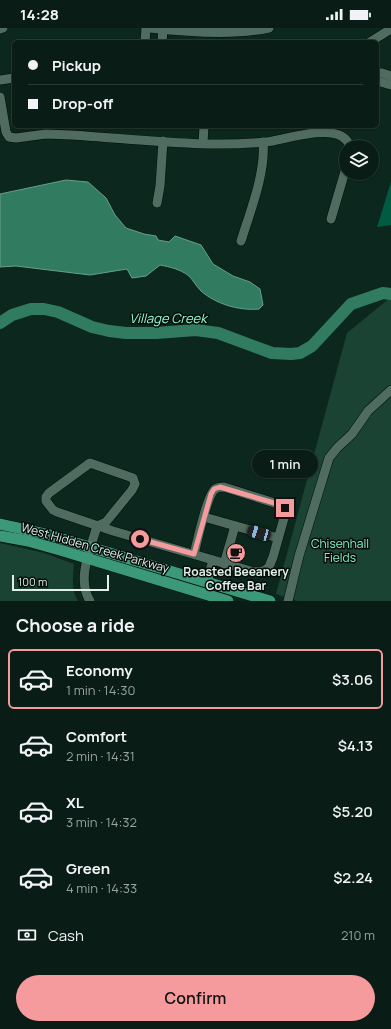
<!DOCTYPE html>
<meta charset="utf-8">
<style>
:root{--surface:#091d16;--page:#172a23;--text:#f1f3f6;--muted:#99a2a1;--line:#293b35;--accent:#f59b9d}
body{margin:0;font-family:Manrope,sans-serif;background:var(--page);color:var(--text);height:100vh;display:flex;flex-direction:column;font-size:15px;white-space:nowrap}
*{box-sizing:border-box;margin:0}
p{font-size:13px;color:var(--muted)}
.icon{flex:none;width:22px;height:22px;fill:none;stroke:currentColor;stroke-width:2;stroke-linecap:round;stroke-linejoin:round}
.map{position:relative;height:573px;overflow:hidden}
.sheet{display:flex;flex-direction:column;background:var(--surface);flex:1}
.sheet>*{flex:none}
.guide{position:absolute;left:12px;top:12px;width:367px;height:88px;border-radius:6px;box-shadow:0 1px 3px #0004,0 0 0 1px var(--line);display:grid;align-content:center;height:88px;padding:0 16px;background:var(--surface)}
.fabs{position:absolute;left:339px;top:112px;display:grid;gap:8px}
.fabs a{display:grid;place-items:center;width:40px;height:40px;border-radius:50%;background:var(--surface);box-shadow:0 1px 3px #0004,0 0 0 1px var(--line);font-size:20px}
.scale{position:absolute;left:12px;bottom:10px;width:97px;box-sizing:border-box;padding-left:4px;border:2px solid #e1f0e9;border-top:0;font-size:11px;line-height:14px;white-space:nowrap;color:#e1f0e9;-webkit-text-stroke:3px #040d09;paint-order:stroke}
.end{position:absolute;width:18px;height:18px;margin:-9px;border:5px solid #f59b9d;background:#111;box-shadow:0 0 0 2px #111}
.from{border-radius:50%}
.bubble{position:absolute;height:28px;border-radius:14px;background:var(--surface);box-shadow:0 1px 3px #0004,0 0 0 1px var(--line);font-size:13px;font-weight:600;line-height:28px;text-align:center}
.car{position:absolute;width:12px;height:24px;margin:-12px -6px;border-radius:5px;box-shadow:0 0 3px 1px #0007;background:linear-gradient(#222 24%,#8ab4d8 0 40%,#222 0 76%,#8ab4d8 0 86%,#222 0)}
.guide b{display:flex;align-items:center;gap:14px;height:38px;font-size:15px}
.guide b+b{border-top:1px solid var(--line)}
.guide i{width:10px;height:10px;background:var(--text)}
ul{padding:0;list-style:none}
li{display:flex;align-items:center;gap:12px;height:60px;margin:0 8px 6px;padding:0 8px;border:2px solid transparent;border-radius:6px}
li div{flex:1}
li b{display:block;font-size:15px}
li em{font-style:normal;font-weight:600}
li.current{border-color:var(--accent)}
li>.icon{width:36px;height:36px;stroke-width:1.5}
h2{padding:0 16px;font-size:18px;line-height:48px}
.pay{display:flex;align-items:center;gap:10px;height:44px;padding:0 16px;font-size:15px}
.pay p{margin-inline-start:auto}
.action{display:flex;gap:8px;margin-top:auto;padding:8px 16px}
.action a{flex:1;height:46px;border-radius:24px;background:var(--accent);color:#111;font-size:16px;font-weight:600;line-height:46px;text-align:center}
.status{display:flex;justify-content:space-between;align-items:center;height:28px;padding:0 20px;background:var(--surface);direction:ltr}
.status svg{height:11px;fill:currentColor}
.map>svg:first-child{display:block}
.green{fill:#1a4333}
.forest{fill:#005b42}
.water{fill:#317c61;stroke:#669f8a}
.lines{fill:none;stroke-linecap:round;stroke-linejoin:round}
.river{stroke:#317c61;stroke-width:12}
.minor-casing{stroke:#001007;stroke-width:10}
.major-casing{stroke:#001007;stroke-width:12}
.minor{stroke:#506c60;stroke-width:9}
.major{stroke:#3b9879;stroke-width:11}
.route{stroke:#f59b9d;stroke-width:5}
.labels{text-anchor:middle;stroke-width:3;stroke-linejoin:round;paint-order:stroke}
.park-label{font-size:12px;fill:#85f0c6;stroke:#040d09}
.street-label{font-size:12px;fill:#e1f0e9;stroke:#040d09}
.poi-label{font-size:12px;font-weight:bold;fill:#e1f0e9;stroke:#040d09}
.water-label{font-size:13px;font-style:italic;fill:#92fdd3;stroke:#040d09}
</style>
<div class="status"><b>14:28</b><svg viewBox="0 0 49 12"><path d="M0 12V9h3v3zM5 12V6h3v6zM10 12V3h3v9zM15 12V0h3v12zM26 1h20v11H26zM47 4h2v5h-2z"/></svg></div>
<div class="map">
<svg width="391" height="573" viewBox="0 0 391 573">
<rect width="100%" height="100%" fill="#0c271d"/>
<!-- green -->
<g class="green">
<polygon points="391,269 391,573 297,573 276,566 347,305"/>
<path d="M0 515 44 525 74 536C73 547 71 563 78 573H0Z"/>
</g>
<!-- forest -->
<polygon class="forest" points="391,154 391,197 377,199"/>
<!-- water -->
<path class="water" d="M66 152 88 154 106 170 115 187 126 200 144 206 156 208 158 212 169 214 175 208 201 217 213 236 233 248 250 254 260 261 263 277 259 281C239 283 216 276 201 263 196 258 193 252 189 248 180 241 170 239 160 237L146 248 132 250 127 241 90 247 16 238 0 239V166Z"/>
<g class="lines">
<!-- river -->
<polyline class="river" points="0,295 12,287 31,281 44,281 58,284 92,299 109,303 126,305 156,305 196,302 218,305 272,325 291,326 300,325 312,318 351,276 383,265 391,266"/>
<!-- minor casing -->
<g class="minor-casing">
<g id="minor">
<path d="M150 0C186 4 234 8 269 0"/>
<polyline points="0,1 3,0"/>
<polyline points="145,14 146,0"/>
<polyline points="162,14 163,1"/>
<polyline points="370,14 391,1"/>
<polyline points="377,45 382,45 391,48"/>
<polyline points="0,52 14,50"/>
<polyline points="377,53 391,57"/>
<path d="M0 69 6 104 9 109 16 110 46 106 71 107C136 111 202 120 266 114 286 112 342 91 350 119"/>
<polyline points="203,115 204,98"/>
<polyline points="157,175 160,158 163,113"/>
<polyline points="331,191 346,140"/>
<path d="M241 213C250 184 266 144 263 114"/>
<polyline points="204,489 278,510"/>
<path d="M194 526C197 515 207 467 215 461 218 459 221 459 224 459L281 477 285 480 286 483 273 529 269 539 264 543 254 544 213 532"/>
<polyline points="224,536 235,498"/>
<path d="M90 573C76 551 91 520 97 498L106 494 132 462 135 456 133 450 90 435 49 465 46 469V473L53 482 57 484 113 503 213 532 207 554"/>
<polyline points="288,573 299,528 329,430 337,420 352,406 368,383 391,362"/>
</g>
</g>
<!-- major casing -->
<g class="major-casing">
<g id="major">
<polyline points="0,496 46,506 270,573"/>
<polyline points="0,508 28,513 60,522 228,573"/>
</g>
</g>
<!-- minor -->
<use href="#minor" class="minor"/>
<!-- major -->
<use href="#major" class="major"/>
</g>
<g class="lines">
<!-- route -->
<polyline class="route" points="140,511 194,526 211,466 214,461 220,459 281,477 285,480"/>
</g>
<!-- icons -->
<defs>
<g id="cafe-disc" transform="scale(1)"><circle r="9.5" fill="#f59b9d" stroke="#040d09"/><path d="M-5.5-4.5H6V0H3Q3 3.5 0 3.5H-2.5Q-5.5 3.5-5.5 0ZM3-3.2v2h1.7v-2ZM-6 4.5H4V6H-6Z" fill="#111"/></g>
</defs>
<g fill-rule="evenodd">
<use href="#cafe-disc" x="236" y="525"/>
</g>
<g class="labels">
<!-- park labels -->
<g class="park-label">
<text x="340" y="520">Chisenhall<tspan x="340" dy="14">Fields</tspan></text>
</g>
<!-- street labels -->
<g class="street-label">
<text transform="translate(95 520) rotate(16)" y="4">West Hidden Creek Parkway</text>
</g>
<!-- poi labels -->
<g class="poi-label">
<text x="236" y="548">Roasted Beeanery<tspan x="236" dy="14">Coffee Bar</tspan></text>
</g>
<!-- water labels -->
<g class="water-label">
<text x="168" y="295">Village Creek</text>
</g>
</g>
</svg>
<div class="fabs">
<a><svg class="icon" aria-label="layers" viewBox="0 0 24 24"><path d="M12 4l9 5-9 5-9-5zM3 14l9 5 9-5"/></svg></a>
</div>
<div class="scale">100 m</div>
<i class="end from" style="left:140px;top:511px"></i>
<i class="end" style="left:285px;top:480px"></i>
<div class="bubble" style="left:252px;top:422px;width:66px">1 min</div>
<i class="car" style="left:259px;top:505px;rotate:286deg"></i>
<div class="guide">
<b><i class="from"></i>Pickup</b>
<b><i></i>Drop-off</b>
</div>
</div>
<section class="sheet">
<h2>Choose a ride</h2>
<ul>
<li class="current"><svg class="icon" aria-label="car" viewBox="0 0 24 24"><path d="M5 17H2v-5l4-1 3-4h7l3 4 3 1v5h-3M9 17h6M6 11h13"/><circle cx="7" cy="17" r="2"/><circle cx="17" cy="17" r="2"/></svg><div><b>Economy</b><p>1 min · 14:30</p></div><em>$3.06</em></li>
<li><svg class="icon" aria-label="car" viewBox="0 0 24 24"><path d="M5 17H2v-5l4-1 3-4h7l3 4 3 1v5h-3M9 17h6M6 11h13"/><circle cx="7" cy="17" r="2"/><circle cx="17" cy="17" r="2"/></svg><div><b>Comfort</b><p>2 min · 14:31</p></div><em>$4.13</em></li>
<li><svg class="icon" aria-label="car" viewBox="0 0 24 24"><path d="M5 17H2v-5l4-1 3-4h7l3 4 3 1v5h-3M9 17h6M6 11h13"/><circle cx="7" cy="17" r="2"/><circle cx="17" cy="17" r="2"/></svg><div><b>XL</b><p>3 min · 14:32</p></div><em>$5.20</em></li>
<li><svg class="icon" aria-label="car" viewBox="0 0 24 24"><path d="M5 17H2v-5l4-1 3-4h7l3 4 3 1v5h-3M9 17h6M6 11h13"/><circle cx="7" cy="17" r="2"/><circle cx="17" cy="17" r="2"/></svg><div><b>Green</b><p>4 min · 14:33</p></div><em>$2.24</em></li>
</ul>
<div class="pay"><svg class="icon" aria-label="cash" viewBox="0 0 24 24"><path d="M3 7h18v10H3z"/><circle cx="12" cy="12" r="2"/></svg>Cash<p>210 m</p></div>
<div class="action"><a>Confirm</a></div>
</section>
